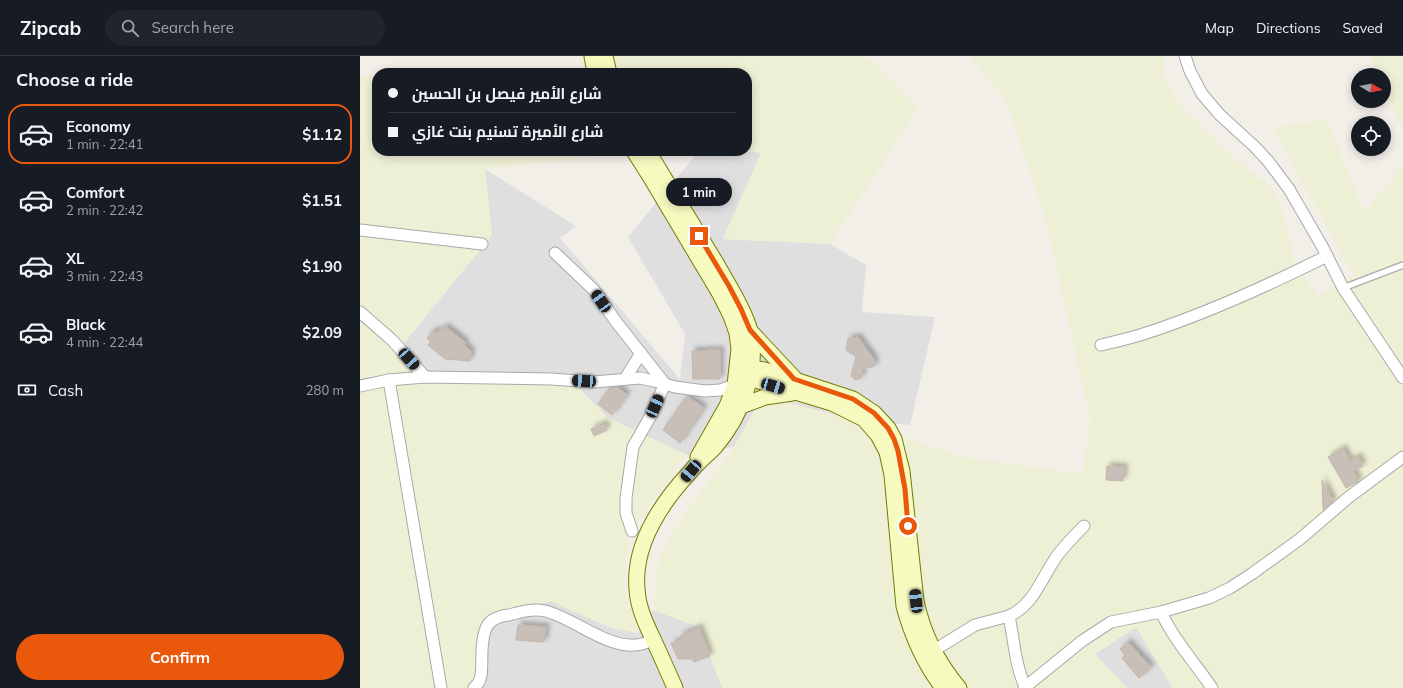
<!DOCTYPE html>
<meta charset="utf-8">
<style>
:root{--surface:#171b24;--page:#20242c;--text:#f1f3f6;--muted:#9ea1a6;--line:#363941;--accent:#ea580c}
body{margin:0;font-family:Mulish,Cairo,sans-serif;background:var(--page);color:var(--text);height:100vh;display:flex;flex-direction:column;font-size:15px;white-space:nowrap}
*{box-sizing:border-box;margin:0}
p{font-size:13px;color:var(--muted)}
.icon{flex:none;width:22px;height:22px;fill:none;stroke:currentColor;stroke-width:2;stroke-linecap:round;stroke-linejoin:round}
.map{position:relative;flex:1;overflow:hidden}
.drawer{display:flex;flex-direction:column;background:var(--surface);width:360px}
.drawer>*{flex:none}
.guide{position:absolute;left:12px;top:12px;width:380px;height:88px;border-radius:16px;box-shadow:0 2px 10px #0003;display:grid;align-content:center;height:88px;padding:0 16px;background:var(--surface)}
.needle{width:26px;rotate:99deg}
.tools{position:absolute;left:991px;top:12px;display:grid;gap:8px}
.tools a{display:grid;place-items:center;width:40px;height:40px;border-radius:50%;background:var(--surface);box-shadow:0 2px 10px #0003;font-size:20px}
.end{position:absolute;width:18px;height:18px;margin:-9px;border:5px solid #ea580c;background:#fff;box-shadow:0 0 0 2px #fff}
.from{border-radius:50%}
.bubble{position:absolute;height:28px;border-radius:14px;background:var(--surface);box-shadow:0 2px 10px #0003;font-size:13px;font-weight:700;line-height:28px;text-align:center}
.car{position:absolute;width:12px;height:24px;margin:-12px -6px;border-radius:5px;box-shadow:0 0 3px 1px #0007;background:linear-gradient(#222 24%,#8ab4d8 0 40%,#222 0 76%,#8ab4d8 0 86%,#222 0)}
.guide b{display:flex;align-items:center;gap:14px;height:38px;font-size:15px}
.guide b+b{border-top:1px solid var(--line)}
.guide i{width:10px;height:10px;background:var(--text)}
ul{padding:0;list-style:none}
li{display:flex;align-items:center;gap:12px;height:60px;margin:0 8px 6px;padding:0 8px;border:2px solid transparent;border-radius:16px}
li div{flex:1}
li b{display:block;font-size:15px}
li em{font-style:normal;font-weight:700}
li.current{border-color:var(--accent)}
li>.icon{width:36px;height:36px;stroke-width:1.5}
h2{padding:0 16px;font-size:18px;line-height:48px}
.pay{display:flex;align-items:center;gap:10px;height:44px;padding:0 16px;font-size:15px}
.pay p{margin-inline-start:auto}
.primary-button{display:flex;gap:8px;margin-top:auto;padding:8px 16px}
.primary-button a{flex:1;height:46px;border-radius:24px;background:var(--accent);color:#fff;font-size:16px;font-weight:700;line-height:46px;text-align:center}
header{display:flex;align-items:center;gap:24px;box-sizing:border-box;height:56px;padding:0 20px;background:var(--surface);border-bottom:1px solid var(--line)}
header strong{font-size:19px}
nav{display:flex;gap:22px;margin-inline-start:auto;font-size:14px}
.search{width:280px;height:36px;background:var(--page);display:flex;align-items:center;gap:10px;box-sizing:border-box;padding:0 14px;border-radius:22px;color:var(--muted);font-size:15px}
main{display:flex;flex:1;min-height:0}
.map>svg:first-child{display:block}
.residential{fill:#e0dfdf}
.farmland{fill:#eef0d5}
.building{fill:#c7bfb8;stroke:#c4b6ab;filter:url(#shadow)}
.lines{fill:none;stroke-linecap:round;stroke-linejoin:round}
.lane-casing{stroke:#a9a9a9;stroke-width:8}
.street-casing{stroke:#a9a9a9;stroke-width:13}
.secondary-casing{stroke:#707d05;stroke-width:17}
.lane{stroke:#fff;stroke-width:5.5}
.street{stroke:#fff;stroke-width:11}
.secondary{stroke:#f7fabf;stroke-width:15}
.route{stroke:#ea580c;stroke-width:5}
</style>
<header>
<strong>Zipcab</strong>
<div class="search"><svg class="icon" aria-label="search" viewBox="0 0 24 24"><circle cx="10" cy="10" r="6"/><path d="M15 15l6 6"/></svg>Search here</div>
<nav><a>Map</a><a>Directions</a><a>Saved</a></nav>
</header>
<main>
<section class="drawer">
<h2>Choose a ride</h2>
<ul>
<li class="current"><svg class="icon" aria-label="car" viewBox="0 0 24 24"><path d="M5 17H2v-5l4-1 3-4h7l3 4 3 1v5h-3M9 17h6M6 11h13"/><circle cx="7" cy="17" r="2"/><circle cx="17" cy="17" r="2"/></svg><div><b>Economy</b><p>1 min · 22:41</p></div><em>$1.12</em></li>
<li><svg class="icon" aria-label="car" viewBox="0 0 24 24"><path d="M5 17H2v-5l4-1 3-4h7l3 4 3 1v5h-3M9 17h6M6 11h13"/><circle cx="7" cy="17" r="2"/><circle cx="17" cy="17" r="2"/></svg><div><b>Comfort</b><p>2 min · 22:42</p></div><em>$1.51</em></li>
<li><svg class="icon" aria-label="car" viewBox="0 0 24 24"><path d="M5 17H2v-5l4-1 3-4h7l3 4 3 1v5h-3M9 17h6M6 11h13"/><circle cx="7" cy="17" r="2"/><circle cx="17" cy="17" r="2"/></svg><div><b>XL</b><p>3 min · 22:43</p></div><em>$1.90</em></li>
<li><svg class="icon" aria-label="car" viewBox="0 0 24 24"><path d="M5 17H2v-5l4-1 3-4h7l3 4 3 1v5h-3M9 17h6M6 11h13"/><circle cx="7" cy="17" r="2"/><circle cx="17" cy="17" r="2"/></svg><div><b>Black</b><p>4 min · 22:44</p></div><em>$2.09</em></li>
</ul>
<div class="pay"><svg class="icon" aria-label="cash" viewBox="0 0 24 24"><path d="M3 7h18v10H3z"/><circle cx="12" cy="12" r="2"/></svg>Cash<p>280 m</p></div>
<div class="primary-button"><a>Confirm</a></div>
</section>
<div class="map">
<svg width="1043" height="632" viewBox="0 0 1043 632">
<defs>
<filter id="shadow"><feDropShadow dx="3.5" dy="-3.5" stdDeviation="2" flood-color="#0004"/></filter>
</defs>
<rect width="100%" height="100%" fill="#f2efe9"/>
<!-- residential -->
<g class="residential">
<polygon points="339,95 387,95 401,97 363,183 470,188 506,209 502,256 575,261 550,369 495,364 402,340 374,391 327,399 248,362 214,327 71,325 40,292 132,179 125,113 216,170 200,182 320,323 325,278 268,181"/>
<polygon points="191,545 251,572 278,577 293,554 339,571 362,632 110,632 133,558"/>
<polygon points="776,571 813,632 767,632 735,598"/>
</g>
<!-- farmland -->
<g class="farmland">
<polygon points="220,0 499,0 514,5 558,53 470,188 363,183 401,97 387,95 387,17 225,17"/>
<polygon points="610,0 805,0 802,18 820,50 871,99 911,132 923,158 936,210 959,240 994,219 912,72 967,63 1004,156 1043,110 1043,632 813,632 776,571 735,598 767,632 362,632 339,571 293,554 299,501 323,460 374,391 402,340 495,364 598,400 723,418 730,364 685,161 647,47"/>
<polygon points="1010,0 1043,0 1043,74 1024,31 1024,19 1019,19"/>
<polygon points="0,20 17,20 17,95 278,95 125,113 132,179 40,292 72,325 214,327 248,362 327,399 269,478 264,528 278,577 251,572 191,545 133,558 119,622 110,632 0,632"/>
</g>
<!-- building -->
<g class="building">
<polygon points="85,270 106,287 104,289 111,295 110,305 85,303 68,289 71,286 67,282 74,274 77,277 80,273 82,274"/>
<polygon points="498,281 514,303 515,309 512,311 503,312 501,322 495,324 491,320 496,301 486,294 488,283"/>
<polygon points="360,294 360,323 333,323 332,295"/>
<polygon points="257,331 267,339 252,359 238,348 250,332"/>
<polygon points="327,340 344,352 320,387 303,374"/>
<polygon points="244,367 247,374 234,380 231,373"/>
<polygon points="983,392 990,405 998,400 1003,410 993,415 999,425 986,432 968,401"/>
<polygon points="747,410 764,411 763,425 746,424"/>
<polygon points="962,424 973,445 963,454 963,451"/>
<polygon points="158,569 186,571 184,586 156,584"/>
<polygon points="339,571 350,600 334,606 332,603 318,603 311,587 322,584 320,580"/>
<polygon points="768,586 791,611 779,622 762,602 765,599 760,593"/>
</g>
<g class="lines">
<!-- lane casing -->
<g class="lane-casing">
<polyline id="lane" points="983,232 1043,209"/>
</g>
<!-- street casing -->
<g class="street-casing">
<g id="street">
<polyline points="825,0 830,15 842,38 860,59 894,90 908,105 929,133 962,190 983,232 1043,322"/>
<polyline points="0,174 122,188"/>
<polyline points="195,197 234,234 257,267 305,328 290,361 273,391 266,442 266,457 272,475"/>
<polyline points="0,256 32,284 65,321"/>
<path d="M741 289C754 286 767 283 780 279 844 259 907 230 967 200"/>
<polyline points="265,323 281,297"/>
<polyline points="29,324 81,632"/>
<polyline points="0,330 29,324 65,321 191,323 234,326 280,322 294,325 315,331 345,335 360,334 375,329"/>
<path d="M801 556C814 584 835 607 852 632"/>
<path d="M649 560C674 549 682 521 697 500 705 489 714 480 724 470"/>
<path d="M573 595 615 569 649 560C654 584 655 608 665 631"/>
<path d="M114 632 119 626 121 620C123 606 120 589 125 575 128 564 139 560 149 559 160 556 173 552 185 555 215 562 250 596 282 588 286 587 290 585 293 583"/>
<polyline points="664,632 722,585 751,566 801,556 849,542 870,532 893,517 940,483 989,441 1043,401"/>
</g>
</g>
<!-- secondary casing -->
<g class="secondary-casing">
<g id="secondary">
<polyline points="232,0 235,17"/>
<polyline points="245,0 249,17"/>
<polyline points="274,95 291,122 360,238 371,260 377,277 379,293 375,329 367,350 338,401"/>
<path d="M288 95C310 132 333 169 356 207 366 225 385 255 390 275 399 316 381 360 355 391 347 399 338 406 331 415 302 446 273 488 277 533 278 552 286 568 294 585 301 600 308 616 315 632"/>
<polyline points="390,275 434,322"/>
<path d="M382 315 389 322 472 347 504 363 518 379 527 396 532 419 544 550C552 580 564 607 583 632"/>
<path d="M375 329C379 311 389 311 405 314L493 343 514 357 528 372 534 383 542 415 556 545C563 578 577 606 599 632"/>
<polyline points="381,350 405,341 432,337"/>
</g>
</g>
<!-- lane -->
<use href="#lane" class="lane"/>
<!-- street -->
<use href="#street" class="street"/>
<!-- secondary -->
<use href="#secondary" class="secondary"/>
</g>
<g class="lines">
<!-- route -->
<polyline class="route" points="339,180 369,230 381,253 390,274 434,323 493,343 514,357 528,372 534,383 538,395 545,433 548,470"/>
</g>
</svg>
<div class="tools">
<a><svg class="needle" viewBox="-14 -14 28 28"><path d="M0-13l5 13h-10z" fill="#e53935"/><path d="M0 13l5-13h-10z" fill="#9ea1a6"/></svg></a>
<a><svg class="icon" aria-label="locate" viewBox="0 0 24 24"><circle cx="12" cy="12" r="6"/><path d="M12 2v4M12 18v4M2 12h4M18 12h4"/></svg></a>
</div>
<i class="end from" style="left:548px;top:470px"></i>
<i class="end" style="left:339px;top:180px"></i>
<div class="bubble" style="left:306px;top:122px;width:66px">1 min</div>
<i class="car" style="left:241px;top:245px;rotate:325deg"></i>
<i class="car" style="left:49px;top:303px;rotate:138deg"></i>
<i class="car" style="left:224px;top:325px;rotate:273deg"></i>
<i class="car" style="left:413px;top:330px;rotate:106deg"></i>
<i class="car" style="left:295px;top:350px;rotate:24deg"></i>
<i class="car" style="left:331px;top:415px;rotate:220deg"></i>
<i class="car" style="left:556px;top:545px;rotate:354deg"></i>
<div class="guide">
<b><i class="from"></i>شارع الأمير فيصل بن الحسين</b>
<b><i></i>شارع الأميرة تسنيم بنت غازي</b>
</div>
</div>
</main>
